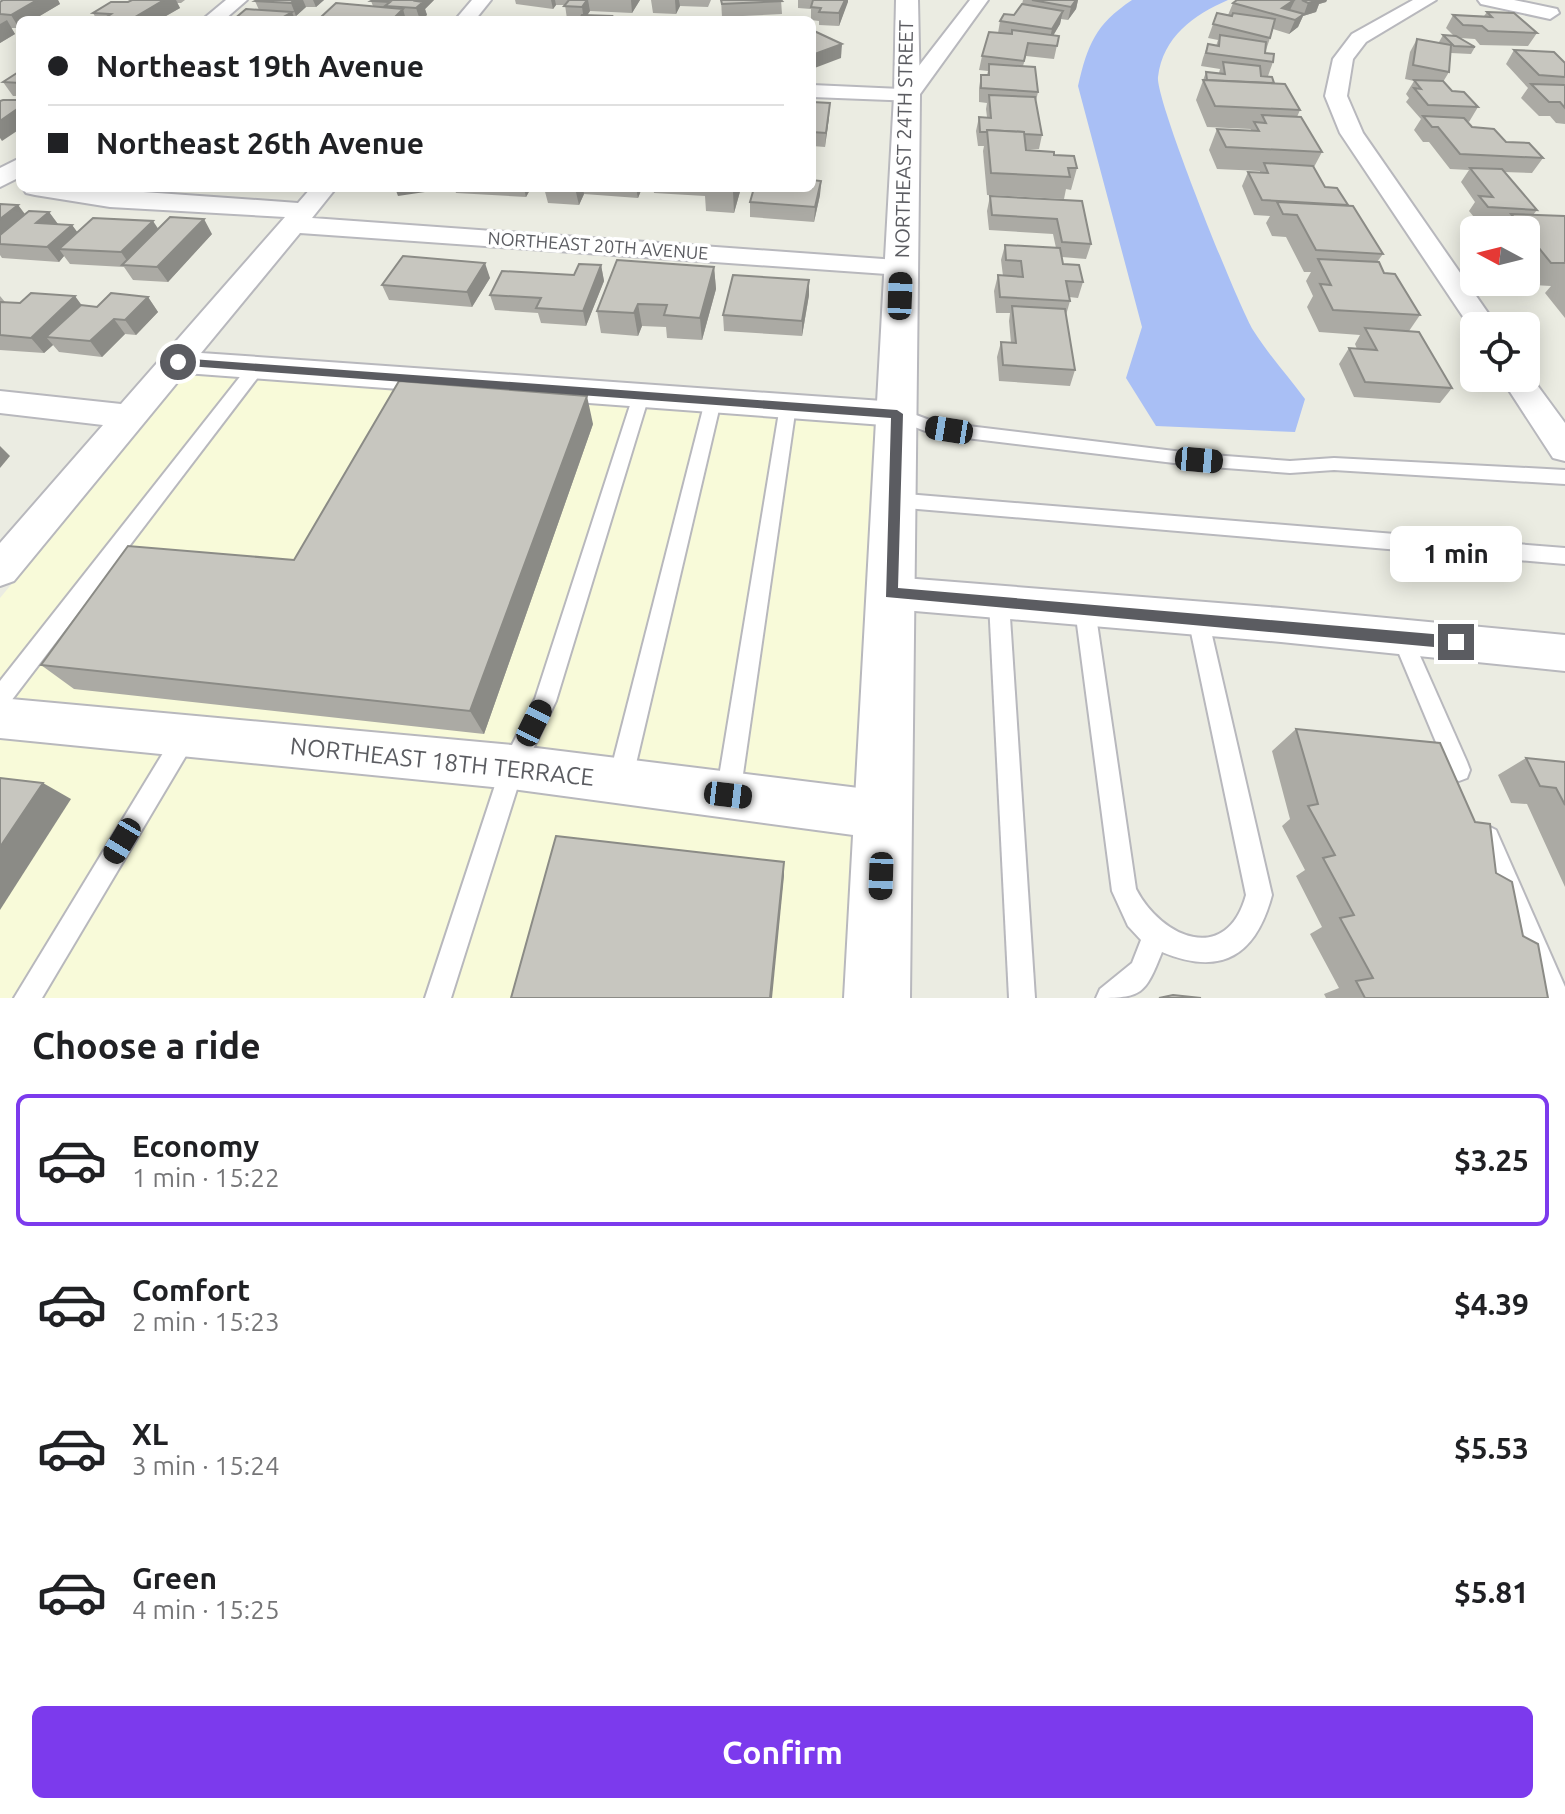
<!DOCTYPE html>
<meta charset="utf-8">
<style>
:root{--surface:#fff;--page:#f6f6f6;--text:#202124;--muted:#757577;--line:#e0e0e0;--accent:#7c3aed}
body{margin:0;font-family:Ubuntu,sans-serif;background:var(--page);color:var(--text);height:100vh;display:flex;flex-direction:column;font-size:30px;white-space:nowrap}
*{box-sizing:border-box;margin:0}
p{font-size:26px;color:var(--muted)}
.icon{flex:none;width:44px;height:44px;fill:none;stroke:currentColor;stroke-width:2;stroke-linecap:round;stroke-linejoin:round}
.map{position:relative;height:998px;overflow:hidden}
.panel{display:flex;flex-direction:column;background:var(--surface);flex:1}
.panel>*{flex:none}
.hud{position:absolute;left:16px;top:16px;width:800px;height:176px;border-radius:12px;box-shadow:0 4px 20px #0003;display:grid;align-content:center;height:176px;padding:0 32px;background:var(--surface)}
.needle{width:52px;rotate:277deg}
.buttons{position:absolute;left:1460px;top:216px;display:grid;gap:16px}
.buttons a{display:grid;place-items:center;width:80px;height:80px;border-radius:12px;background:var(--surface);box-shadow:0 4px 20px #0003;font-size:40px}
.end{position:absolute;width:36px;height:36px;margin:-18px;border:10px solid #5b5c61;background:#fff;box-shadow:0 0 0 4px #fff}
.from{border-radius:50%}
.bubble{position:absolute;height:56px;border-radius:12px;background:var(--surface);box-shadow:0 4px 20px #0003;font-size:26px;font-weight:600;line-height:56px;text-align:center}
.car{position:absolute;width:24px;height:48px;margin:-24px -12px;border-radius:10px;box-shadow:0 0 6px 2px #0007;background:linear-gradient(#222 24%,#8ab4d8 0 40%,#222 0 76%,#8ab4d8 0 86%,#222 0)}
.hud b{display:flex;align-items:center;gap:28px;height:76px;font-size:30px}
.hud b+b{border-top:2px solid var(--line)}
.hud i{width:20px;height:20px;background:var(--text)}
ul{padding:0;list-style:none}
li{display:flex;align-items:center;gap:24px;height:132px;margin:0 16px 12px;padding:0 16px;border:4px solid transparent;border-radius:12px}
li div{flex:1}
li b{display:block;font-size:30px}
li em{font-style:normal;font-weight:600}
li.selected{border-color:var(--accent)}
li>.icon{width:72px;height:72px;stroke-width:1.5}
h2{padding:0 32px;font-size:36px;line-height:96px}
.action{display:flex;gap:16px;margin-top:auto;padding:16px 32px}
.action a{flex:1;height:92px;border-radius:12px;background:var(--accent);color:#fff;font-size:32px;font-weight:600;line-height:92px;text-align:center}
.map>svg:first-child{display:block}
.commercial{fill:#f8fad9}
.water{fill:#a9bff5}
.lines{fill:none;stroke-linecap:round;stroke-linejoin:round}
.service-casing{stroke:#b8b8bd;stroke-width:4}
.minor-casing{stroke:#b8b8bd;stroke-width:4}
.tertiary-casing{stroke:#b8b8bd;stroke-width:4}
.service{fill:#fff;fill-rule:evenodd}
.minor{fill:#fff;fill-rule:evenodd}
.tertiary{fill:#fff;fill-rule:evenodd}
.wall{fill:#abaaa4}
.shaded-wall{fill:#8b8b86}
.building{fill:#c7c6bf;stroke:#8b8b86;stroke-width:2}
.route{fill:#5b5c61}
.labels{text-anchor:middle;stroke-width:7;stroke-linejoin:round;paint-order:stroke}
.far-street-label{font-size:18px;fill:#5b5c61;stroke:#fff}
.street-label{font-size:20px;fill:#5b5c61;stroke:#fff}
.near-street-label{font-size:24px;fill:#5b5c61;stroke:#fff}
</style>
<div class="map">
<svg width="1565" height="998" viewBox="0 0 1565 998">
<rect width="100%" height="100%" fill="#ebece2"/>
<!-- commercial -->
<polygon class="commercial" points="190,369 884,420 850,998 0,998 0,598"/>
<!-- water -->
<path class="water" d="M1132 0H1228C1193 15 1163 37 1158 77 1155 99 1237 303 1253 330 1268 354 1288 376 1305 399L1295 432 1156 426 1126 378 1142 327 1078 86C1088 44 1095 25 1132 0Z"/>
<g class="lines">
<!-- service casing -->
<g class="service-casing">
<g id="service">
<polygon points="256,363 262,364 264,368 262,372 8,705 0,708 0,681 250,364"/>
<polygon points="641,390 649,396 556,701 523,770 451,998 425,998 501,767 535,699 633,396"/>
<polygon points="713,395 721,401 632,781 628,789 620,792 612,789 608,781 705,401"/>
<polygon points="788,400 796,406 740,795 736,803 728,807 720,803 716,795 780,406"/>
<polygon points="897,408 935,422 1199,454 1290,461 1334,458 1565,470 1565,484 1334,470 1290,473 1199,466 933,434 891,418 889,414"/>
<polygon points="894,493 1565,548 1565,564 894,507 888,505 885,500 888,495"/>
<polygon points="999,594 1006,596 1009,602 1035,998 1009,998 989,602 992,596"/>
<path d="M1085 601 1092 603 1095 609 1136 889C1162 939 1227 965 1246 895L1188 618 1191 612 1198 609 1205 612 1208 618 1272 895C1256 955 1222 977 1162 952 1145 995 1142 998 1096 998L1100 989 1132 963 1141 940 1128 926 1112 891 1075 609 1078 603Z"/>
<polygon points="1402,628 1409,631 1467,762 1470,770 1467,778 1459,781 1451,778 1392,637 1395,631"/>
<polygon points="185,726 193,730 196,737 193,744 42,998 14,998 177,730"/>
<polygon points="1488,826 1496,830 1565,987 1565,998 1543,998 1476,838 1480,830"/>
</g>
</g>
<!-- minor casing -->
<g class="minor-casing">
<g id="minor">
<polygon points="226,0 247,0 224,20 202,20"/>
<polygon points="472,0 491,0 475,20 455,20"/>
<polygon points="970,0 988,0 915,101 812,97 812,85 901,89"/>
<polygon points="1413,0 1436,0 1366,42 1353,59 1347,96 1363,133 1497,326 1474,326 1474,333 1340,133 1325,96 1333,59 1352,34"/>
<polygon points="1478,0 1514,0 1557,9 1559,13 1550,19 1481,4"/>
<polygon points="20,158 20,177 0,187 0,168"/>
<polygon points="23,188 87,188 298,203 311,188 336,188 312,218 911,261 915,267 911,273 901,275 300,233 201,353 897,402 909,406 913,414 909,422 897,426 185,373 14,581 0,586 0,543 103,425 0,413 0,391 121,404 285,217 110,207 35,195 26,193"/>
<polygon points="1526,370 1565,423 1565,461 1553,458 1501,378 1526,378"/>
<polygon points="891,577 1281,608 1565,635 1565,671 1281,642 891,609 877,605 871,593 877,581"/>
<polygon points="0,698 512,745 883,791 900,798 907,815 900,832 883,839 512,789 0,738"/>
</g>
</g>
<!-- tertiary casing -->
<g class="tertiary-casing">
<polygon id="tertiary" points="896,0 918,0 920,96 910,998 844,998 894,96"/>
</g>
<!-- service -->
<use href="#service" class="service"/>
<!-- minor -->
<use href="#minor" class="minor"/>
<!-- tertiary -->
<use href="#tertiary" class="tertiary"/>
</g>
<!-- wall -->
<g class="wall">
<polygon points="3,0 58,0 60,4 19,28 11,28 15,34 0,43 0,2"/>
<polygon points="132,0 185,0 181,3 177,3 180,8 159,20 97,20 93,13 128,2"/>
<polygon points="257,0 324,0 316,7 306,7 296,16 293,16 295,20 233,20 259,10 255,1"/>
<polygon points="434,0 425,9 427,15 421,20 322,20 321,17 373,6 371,1"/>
<polygon points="515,0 640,0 632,13 590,11 587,15 612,16 613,20 567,19 565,5 556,5 553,9 516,4"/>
<polygon points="651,0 711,0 708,7 680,6 676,14 653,13"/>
<polygon points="721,0 781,0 782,14 722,17"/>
<polygon points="798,0 848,0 839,26 819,25 819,21 811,20 811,9 798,8"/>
<polygon points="1023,0 1078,0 1076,9 1068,20 1061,19 1060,24 1053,35 1059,36 1054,59 1026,56 1023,66 1038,92 1036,101 1042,135 1039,149 1026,149 1026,150 1054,155 1077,168 1071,190 1066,189 1064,199 987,195 983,151 984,146 978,146 976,131 979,117 987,117 986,109 987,103 979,102 979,88 981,75 987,75 988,71 979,70 982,56 998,33 1000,21 1014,15 1022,4"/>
<polygon points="1237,0 1327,0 1326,2 1319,4 1316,12 1303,16 1298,27 1289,34 1273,29 1265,53 1273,62 1268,76 1261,75 1274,83 1300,110 1297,117 1322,152 1314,167 1325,187 1348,205 1383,254 1377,262 1384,273 1420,315 1409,331 1452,388 1440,403 1354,397 1339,364 1349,348 1357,349 1355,344 1360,335 1319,332 1307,307 1313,296 1306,281 1311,272 1304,272 1286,237 1272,236 1266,223 1270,216 1254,215 1242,186 1248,172 1260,172 1260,171 1217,169 1209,150 1217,129 1250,131 1251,129 1207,127 1196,100 1206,72 1219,73 1220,69 1201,66 1203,58 1208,44 1216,46 1218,40 1208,38 1217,13 1228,15 1233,3"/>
<polygon points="1487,12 1537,33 1528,46 1480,45 1475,39 1460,38 1475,47 1471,54 1451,53 1449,72 1443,82 1452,91 1478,107 1469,122 1467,121 1472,127 1543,158 1532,173 1504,172 1537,210 1533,215 1565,216 1565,318 1545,293 1551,286 1533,285 1526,276 1526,230 1499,230 1503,224 1478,222 1469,211 1475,202 1461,182 1469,170 1450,169 1429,142 1423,142 1414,130 1421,119 1406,102 1409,98 1406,94 1414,81 1405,79 1410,52 1417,39 1440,43 1439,42 1443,35 1453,35 1446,28 1453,15 1484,16"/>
<polygon points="1514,50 1565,63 1565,124 1556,123 1550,116 1539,116 1521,98 1528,88 1506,64"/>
<polygon points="20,71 20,96 13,96 3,82"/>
<polygon points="812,102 829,117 825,147 812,146"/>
<polygon points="814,166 813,180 821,181 820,195 814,222 750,217 750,202"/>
<polygon points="454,188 531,188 526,197 456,193"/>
<polygon points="544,188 642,188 638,198 584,194 579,205 548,203"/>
<polygon points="653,188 741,188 734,213 706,211 705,196 654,193"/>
<polygon points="990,196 1082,201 1091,244 1086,259 1062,257 1063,264 1083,282 1078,298 1069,297 1070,301 1066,315 1075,370 1070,386 999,381 997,357 1001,342 1011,343 1009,321 1010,313 996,313 994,291 998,275 1003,276 1001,260 1005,245 1056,248 1053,234 989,230 987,211"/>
<polygon points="0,204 18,205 25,214 49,212 58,224 72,225 77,232 158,229 212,234 168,282 133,280 124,267 70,264 64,256 59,262 2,258 0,255"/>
<polygon points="601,265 604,281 586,326 541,323 538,313 495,310 490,295 574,275"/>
<polygon points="714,267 716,289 702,340 667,338 666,327 642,326 638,336 601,333 597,311"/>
<polygon points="490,278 472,307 389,300 382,285"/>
<polygon points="809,295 802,336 724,331 723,315"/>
<polygon points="0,296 5,302 97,307 148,297 158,312 136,335 125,334 102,357 59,352 53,345 44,353 0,350"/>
<polygon points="593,424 484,734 74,689 41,665 294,560"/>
<polygon points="1296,729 1496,873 1523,936 1548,998 1326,998 1324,994 1339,988 1310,934 1322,927 1296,876 1305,870 1282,826 1290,819 1272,751"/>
<polygon points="1526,758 1565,762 1565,887 1527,804 1511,803 1498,775"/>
</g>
<!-- shaded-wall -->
<g class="shaded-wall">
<polygon points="37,0 58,0 60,4 33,20 20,20 19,28 11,15"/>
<polygon points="164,0 176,0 180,8 159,20 130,20"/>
<polygon points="294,0 303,0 306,7 296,16 291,3"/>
<polygon points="313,0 324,0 316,7"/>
<polygon points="418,0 434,0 425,9 427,15 421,20 420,20 416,8"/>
<polygon points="551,0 555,0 556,5 553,9"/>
<polygon points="587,0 588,0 590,11 584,20 582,7"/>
<polygon points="631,0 640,0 632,13"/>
<polygon points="675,0 679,0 680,6 676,14"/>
<polygon points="845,0 848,0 848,2 839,26 839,13"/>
<polygon points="1076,0 1078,0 1076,9 1068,20 1071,7"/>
<polygon points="1295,0 1289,12 1282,8"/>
<polygon points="1309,0 1327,0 1326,2 1319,4 1316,12 1303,16 1298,27 1289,34 1295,20 1304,14"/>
<polygon points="403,9 406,20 392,20"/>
<polygon points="1063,11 1060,24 1049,43 1052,29"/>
<polygon points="292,12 295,20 278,20"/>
<polygon points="7,20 15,34 0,43 0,24"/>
<polygon points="842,44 841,58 812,69 812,55"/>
<polygon points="830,103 829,117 825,147 826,133"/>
<polygon points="20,107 20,129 2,141 0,138 0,121"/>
<polygon points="821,181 820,195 814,222 815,207"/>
<polygon points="395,188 424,188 425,192 398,196"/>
<polygon points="524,188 531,188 526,197"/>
<polygon points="575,188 583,188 584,194 579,205"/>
<polygon points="636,188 642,188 638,198"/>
<polygon points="734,188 741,188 734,213 733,191"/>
<polygon points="18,205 29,220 0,244 0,219"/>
<polygon points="49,212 60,227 36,223"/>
<polygon points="204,219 212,234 168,282 157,267"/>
<polygon points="153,221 163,236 130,265 121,252"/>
<polygon points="72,225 83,240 59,249 64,256 59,262 47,247"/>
<polygon points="485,263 490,278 472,307 467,292"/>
<polygon points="601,265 604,281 586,326 583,311"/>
<polygon points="714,267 716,289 702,340 700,318"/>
<polygon points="809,280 809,295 802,336 802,321"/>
<polygon points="75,296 86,311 46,337 53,345 44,353 31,338"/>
<polygon points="148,297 158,312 136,335 125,320"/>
<polygon points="638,304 642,326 638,336 634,313"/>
<polygon points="114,319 125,334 102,357 90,341"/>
<polygon points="587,396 593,424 484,734 470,711"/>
<polygon points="0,446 10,456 0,468"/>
<polygon points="43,783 71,799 0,910 0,847"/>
<polygon points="784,862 784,876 772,998 770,998"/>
</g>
<!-- building -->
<g class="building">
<polygon points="3,0 37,0 11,15 0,14 0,2"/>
<polygon points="132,0 164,0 130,20 102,20 111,14 93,13 111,2 128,2"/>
<polygon points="257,0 294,0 291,3 255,1"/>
<polygon points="373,0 418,0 416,1 423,2 416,8 385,6 390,2 371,1"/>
<polygon points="569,0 587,0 582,7 564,6"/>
<polygon points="721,0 781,0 782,1 722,4"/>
<polygon points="813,0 845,0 839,13 819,12 821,8 811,7"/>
<polygon points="1032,0 1076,0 1071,7"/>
<polygon points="1237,0 1294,0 1282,8 1304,14 1295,20 1233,3"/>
<polygon points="1302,0 1319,0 1308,3"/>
<polygon points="336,3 403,9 392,20 336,20 339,17 321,17"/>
<polygon points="1022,4 1063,11 1052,29 1000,21 1004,14 1014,15"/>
<polygon points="246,9 292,12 278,20 233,20"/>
<polygon points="1487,12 1514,13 1537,33 1488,31 1482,26 1463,25 1453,15 1492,17"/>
<polygon points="1217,13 1232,16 1233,13 1275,19 1270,38 1213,24"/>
<polygon points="582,15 612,16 610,20 579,20"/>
<polygon points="812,30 842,44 812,55"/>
<polygon points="1012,30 1059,36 1057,46 1028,43 1024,61 982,56 989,32 1012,34"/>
<polygon points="1220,35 1266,42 1265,53 1274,54 1273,62 1206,53 1208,44 1219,46"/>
<polygon points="1443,35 1456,36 1475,47 1454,46"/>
<polygon points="1417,39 1451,45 1449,72 1413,65"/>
<polygon points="1514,50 1554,52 1565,63 1565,77 1539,75"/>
<polygon points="1223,62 1260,66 1261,76 1272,77 1274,83 1207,80 1206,72 1225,74"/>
<polygon points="989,64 1035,67 1038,92 981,88 981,75 989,75"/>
<polygon points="20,71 20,83 3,82"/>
<polygon points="1203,80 1285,84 1300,110 1215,106"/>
<polygon points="1414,80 1443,81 1452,91 1464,92 1478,107 1428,105 1414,88 1421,89"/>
<polygon points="1531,84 1565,85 1565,108 1560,102 1549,102"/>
<polygon points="989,95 1035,97 1042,135 1024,134 1024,132 987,130 987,132 980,132 979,117 991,118"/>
<polygon points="3,100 20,100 20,107 0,121 0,101"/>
<polygon points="812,102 830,103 826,133 812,132"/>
<polygon points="1262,115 1301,117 1322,152 1226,147 1217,129 1259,131 1254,122 1266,123"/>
<polygon points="1423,116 1464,118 1472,127 1494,129 1506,142 1529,143 1543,158 1460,154 1438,127 1432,127"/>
<polygon points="987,130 1024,132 1026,150 1054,152 1054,155 1074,156 1077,168 1068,168 1070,177 991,173"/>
<polygon points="1264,163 1313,166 1325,187 1337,188 1348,205 1262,200 1248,172 1268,173"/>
<polygon points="1470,168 1502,169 1537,210 1488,207 1479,196 1493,197"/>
<polygon points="812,180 821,181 815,207 750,202 754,188 812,188"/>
<polygon points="705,188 734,188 733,191 705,189"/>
<polygon points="990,196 1082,201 1091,244 1062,242 1057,219 992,215"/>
<polygon points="1277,202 1353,206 1383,254 1316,250 1297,215 1283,214"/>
<polygon points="0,204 18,205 0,219"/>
<polygon points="29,211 49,212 36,223 72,225 47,247 0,244 0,235"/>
<polygon points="1511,214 1565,216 1565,263 1551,263 1526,232 1526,230 1524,230"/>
<polygon points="170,217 204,219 157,267 122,265"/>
<polygon points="93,218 153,221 121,252 59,249"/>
<polygon points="1005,245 1060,248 1063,264 1079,265 1083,282 1066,281 1070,301 1000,297 998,275 1023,277 1021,261 1006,260"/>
<polygon points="403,256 485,263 467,292 382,285"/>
<polygon points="1318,259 1379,262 1384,273 1395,274 1420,315 1333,310 1320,284 1331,285"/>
<polygon points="617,260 714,267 700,318 664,315 667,305 638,304 634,313 597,311"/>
<polygon points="579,264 601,265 583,311 536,308 541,298 490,295 502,271 574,275"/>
<polygon points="733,275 809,280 802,321 723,315"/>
<polygon points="31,293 75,296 31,338 0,335 0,302 20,303"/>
<polygon points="111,293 148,297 125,320 114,319 90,341 46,337 81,305 97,307"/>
<polygon points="1012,306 1065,309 1075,370 1003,365 1001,342 1016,343"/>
<polygon points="1365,328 1419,332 1452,388 1365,382 1349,348 1377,350"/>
<polygon points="399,381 587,396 470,711 41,665 128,546 294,560"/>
<polygon points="1296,729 1440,743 1475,822 1490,824 1496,873 1512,882 1523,936 1538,944 1548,998 1365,998 1356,981 1373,978 1340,918 1354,915 1323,858 1335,855 1308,806 1318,804"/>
<polygon points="1526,758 1565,762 1565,805 1556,788 1540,786"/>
<polygon points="0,778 43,783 0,847"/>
<polygon points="556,836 784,862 770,998 511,998"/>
<polygon points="1173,995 1201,998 1159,998"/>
</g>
<!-- route -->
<polygon class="route" points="178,358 897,410 903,414 898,588 1456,636 1464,642 1456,649 886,597 891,418 174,365 174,359"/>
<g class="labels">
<!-- far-street labels -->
<g class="far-street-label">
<text transform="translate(598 246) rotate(4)" y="6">NORTHEAST 20TH AVENUE</text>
</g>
<!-- street labels -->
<g class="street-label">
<text transform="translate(904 139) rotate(-89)" y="7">NORTHEAST 24TH STREET</text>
</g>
<!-- near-street labels -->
<g class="near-street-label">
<text transform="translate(442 762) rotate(6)" y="8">NORTHEAST 18TH TERRACE</text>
</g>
</g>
</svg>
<div class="buttons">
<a><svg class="needle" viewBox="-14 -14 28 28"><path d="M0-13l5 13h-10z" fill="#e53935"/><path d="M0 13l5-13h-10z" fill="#757577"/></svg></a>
<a><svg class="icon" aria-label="locate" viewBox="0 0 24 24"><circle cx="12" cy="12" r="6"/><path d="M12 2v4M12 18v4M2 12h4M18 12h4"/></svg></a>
</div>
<i class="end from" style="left:178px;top:362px"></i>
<i class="end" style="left:1456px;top:642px"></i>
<div class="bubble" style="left:1390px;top:526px;width:132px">1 min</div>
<i class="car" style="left:900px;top:296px;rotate:2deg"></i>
<i class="car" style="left:949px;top:430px;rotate:279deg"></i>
<i class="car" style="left:1199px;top:460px;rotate:95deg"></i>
<i class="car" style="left:534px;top:723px;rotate:26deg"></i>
<i class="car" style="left:728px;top:795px;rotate:97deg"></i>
<i class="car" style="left:122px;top:841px;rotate:211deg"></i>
<i class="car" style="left:881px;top:876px;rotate:182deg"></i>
<div class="hud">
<b><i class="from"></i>Northeast 19th Avenue</b>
<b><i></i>Northeast 26th Avenue</b>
</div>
</div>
<section class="panel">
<h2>Choose a ride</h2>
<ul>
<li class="selected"><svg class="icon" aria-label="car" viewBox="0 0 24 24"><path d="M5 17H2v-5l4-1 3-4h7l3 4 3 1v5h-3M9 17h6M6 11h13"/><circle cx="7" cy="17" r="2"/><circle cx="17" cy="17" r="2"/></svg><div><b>Economy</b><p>1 min · 15:22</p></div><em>$3.25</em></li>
<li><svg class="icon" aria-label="car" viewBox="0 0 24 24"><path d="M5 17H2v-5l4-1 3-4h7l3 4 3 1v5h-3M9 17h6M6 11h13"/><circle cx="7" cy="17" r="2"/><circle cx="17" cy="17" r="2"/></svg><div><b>Comfort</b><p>2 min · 15:23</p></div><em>$4.39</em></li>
<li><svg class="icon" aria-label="car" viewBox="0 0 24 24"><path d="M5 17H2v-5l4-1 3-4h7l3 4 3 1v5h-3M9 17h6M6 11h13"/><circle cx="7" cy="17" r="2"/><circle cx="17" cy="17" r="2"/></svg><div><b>XL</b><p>3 min · 15:24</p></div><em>$5.53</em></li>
<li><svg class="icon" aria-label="car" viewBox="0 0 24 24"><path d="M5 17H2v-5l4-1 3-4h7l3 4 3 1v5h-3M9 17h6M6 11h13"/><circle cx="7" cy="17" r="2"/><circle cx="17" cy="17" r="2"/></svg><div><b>Green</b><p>4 min · 15:25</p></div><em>$5.81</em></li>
</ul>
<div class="action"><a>Confirm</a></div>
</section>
